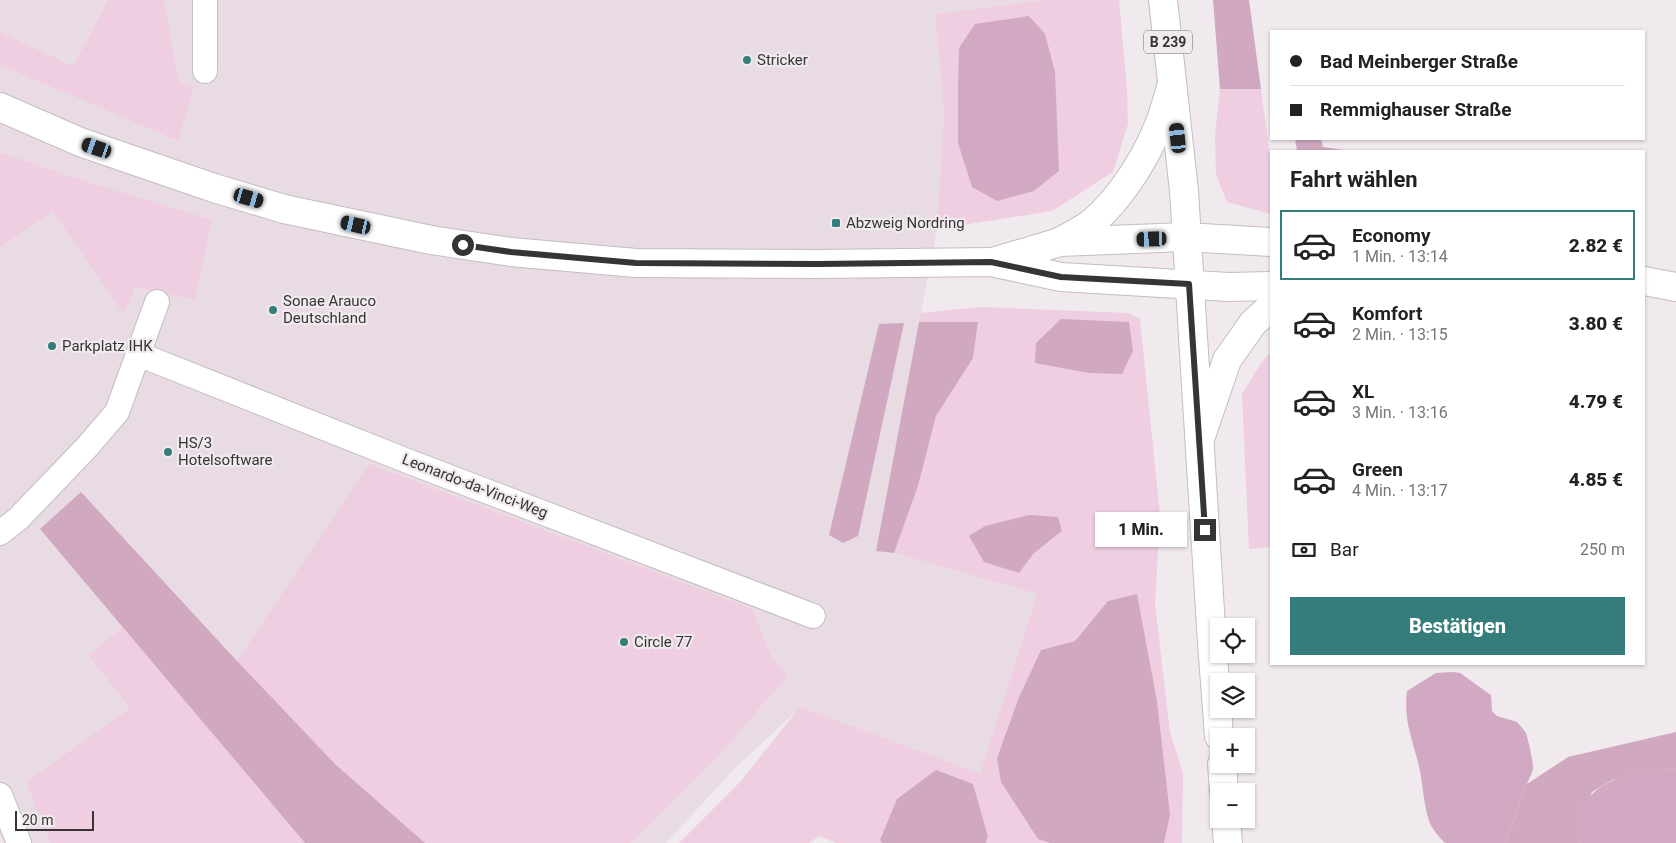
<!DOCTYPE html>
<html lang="de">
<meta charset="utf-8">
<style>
:root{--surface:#fff;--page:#f2f2f2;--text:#222;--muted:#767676;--line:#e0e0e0;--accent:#347d7a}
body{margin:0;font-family:Roboto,sans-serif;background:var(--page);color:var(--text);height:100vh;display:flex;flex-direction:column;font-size:19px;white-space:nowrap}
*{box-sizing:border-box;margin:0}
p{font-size:16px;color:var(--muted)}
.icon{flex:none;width:28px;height:28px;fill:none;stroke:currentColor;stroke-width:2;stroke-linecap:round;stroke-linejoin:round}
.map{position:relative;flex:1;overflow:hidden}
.details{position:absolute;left:1270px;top:150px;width:375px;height:515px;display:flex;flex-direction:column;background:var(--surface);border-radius:0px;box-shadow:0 1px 4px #0004}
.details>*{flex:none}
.guide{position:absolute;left:1270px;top:30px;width:375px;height:110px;border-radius:0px;box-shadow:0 1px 4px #0004;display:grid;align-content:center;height:110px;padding:0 20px;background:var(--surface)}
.fabs{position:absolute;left:1210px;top:618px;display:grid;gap:10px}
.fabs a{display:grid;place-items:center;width:45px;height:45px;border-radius:0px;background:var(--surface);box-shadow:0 1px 4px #0004;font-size:25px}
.scale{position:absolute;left:15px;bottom:12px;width:79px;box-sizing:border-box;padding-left:5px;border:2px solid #373436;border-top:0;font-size:14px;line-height:18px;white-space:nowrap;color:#373436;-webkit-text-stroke:4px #f0e9ed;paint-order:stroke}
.end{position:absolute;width:22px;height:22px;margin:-11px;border:6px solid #373436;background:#fff;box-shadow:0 0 0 2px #fff}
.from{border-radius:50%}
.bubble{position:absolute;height:35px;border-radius:0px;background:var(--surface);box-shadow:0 1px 4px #0004;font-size:16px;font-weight:800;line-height:35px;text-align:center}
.car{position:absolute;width:15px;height:30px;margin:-15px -8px;border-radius:6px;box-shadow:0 0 4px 1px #0007;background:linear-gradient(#222 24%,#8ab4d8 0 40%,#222 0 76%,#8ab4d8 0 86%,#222 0)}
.guide b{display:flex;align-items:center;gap:18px;height:48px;font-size:19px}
.guide b+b{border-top:1px solid var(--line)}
.guide i{width:12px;height:12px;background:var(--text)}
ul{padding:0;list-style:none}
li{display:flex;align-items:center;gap:15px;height:70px;margin:0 10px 8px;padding:0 10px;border:2px solid transparent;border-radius:0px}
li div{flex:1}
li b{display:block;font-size:19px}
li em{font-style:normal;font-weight:800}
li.active{border-color:var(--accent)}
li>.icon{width:45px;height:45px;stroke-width:1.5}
h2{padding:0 20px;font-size:22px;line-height:60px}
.pay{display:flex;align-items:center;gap:12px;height:55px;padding:0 20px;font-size:19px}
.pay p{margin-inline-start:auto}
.button{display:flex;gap:10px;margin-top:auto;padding:10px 20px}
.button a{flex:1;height:58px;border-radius:0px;background:var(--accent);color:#fff;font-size:20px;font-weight:800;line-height:58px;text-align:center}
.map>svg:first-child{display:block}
.built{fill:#e9dbe3}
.green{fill:#efcee2;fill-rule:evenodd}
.forest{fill:#d0a8c0}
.water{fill:#d2a9c2}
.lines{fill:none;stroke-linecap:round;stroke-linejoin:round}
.street-casing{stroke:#c4bdc1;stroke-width:26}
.secondary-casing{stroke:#c4bdc1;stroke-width:30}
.primary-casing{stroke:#c4bdc1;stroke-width:30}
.street{stroke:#fff;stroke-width:24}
.secondary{stroke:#fff;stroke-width:28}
.primary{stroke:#fff;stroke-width:28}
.route{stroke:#373436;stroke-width:6}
.poi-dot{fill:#347d7a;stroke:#f0e9ed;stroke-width:2}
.labels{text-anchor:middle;stroke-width:4.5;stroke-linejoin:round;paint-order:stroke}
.shield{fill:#f0e9ed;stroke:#6e6a6d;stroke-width:1}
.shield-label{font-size:14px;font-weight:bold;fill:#373436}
.poi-label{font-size:15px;fill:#373436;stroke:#f0e9ed;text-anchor:start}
.street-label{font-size:15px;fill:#373436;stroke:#f0e9ed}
</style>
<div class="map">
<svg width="1676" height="843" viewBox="0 0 1676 843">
<rect width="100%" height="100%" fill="#f0e9ed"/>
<!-- built -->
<g class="built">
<polygon points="0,0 108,0 73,66 0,32"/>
<polygon points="164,0 1044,0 935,14 944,111 937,229 876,550 894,553 1037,594 980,775 800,708 735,768 666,843 631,843 720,754 788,676 773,659 766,644 335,764 425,843 305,843 123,627 88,655 130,708 27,782 50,843 4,843 0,834 0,247 53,210 135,287 212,221 72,177 0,152 0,65 178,141 179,82"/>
</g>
<!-- green -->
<g class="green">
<polygon points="108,0 164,0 179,82 194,87 178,141 0,65 0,32 73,66"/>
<polygon points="1044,0 1119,0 1127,89 1128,124 1113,172 1052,211 937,229 944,111 935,14"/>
<polygon points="1220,89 1261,89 1271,164 1271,214 1227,202 1216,175 1215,135"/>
<polygon points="0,152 72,177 212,220 195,300 135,287 124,314 53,211 0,247"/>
<path d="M980 307 1129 313 1140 319 1160 515 1155 604 1170 732 1183 773 1182 843H1164L1170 815 1108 601 1075 641 1041 650 1019 697 997 758 1038 838 1050 843H986L988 837 880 840 882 843H836L819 836 809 843H679L740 782 800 707 980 774 1037 594 894 553 918 486 936 416 973 358 978 322H919L920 313ZM1058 517 1062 531 1033 554Z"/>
<polygon points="1271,352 1271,547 1249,549 1242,394 1261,363"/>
<polygon points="369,464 752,609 766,644 773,659 788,676 720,754 631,843 425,843 335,764 237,661"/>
<polygon points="123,627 305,843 50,843 26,782 130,708 88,655"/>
</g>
<!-- forest -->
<g class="forest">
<polygon points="1213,0 1249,0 1261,89 1220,89"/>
<polygon points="1295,139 1321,139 1323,147 1350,151 1297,151"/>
<polygon points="1061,319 1129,322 1133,351 1122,374 1089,373 1035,363 1036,343"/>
<polygon points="919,322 978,322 973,358 936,416 918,486 894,553 876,551"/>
<polygon points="904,323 858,536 843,543 829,535 879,324"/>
<polygon points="81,492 237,661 335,764 425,843 305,843 40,529"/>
<polygon points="1029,515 1058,517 1062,531 1033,554 1019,573 984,562 969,536 985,526"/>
<polygon points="1137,594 1157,701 1170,815 1164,843 1050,843 1038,839 1001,782 997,758 1019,697 1041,650 1075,641 1108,601"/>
<polygon points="1676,732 1676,768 1652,771 1612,780 1592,792 1578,830 1580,843 1506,843 1507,837 1517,813 1520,800 1527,784 1568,757"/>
<polygon points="936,770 973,784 988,837 986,843 882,843 880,840 897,799"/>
</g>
<!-- water -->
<g class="water">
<polygon points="1029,16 1045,34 1055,72 1059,171 1034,191 997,201 972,187 958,143 958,85 959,48 975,24"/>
<path d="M1453 672 1460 673 1491 695 1492 711 1497 716 1517 722 1523 729 1526 733 1530 748 1533 765V770L1520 800 1517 813 1507 837 1506 843H1445C1439 837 1432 829 1429 821 1424 805 1423 788 1420 771 1414 742 1403 723 1407 691L1436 673Z"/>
<path d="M1676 768V843H1580C1578 834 1575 821 1579 812 1580 809 1583 806 1585 803 1605 773 1644 772 1676 768Z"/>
</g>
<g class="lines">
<!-- street casing -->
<g class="street-casing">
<g id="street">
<polyline points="205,0 205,71"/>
<polyline points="138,354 410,462 813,616"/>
<polyline points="0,533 18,519 87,447 117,412 157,302"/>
<polyline points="0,795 19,843"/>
</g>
</g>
<!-- secondary casing -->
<g class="secondary-casing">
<g id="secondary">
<polyline points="0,107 80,142 214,188 284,209 431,240 511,252 636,263 818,264 991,262 1061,277 1229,287 1271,286"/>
<path d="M1061 241C1072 235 1085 229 1094 221 1120 198 1142 164 1156 132 1163 117 1167 100 1172 84"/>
<polyline points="996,261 1060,242 1185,237 1271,242"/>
<polyline points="1644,281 1676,287"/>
<polyline points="1200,439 1227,360 1253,323 1271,307"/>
</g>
</g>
<!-- primary casing -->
<g class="primary-casing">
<g id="primary">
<polyline points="1163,0 1184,191 1212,643 1219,736"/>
<polyline points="1222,764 1224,791"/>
<polyline points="1226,819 1228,843"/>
</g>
</g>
<!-- street -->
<use href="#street" class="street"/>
<!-- secondary -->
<use href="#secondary" class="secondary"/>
<!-- primary -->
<use href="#primary" class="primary"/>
</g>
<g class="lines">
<!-- route -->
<polyline class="route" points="463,245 511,252 636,263 818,264 991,262 1061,277 1189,284 1205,530"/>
</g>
<!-- markers -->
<g class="poi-dot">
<circle cx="747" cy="60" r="5"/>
<rect x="831" y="218" width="10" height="10" rx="2.5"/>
<circle cx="273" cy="310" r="5"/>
<circle cx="52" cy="346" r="5"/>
<circle cx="168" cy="452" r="5"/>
<circle cx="624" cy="642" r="5"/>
</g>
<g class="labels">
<!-- shield labels -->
<rect class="shield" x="1144" y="30.5" width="48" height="23" rx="4"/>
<g class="shield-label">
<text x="1168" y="47">B 239</text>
</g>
<!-- poi labels -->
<g class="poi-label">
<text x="757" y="65">Stricker</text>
<text x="846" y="228">Abzweig Nordring</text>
<text x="283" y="306">Sonae Arauco<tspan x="283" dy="17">Deutschland</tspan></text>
<text x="62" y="351">Parkplatz IHK</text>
<text x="178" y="448">HS/3<tspan x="178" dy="17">Hotelsoftware</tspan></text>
<text x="634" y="647">Circle 77</text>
</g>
<!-- street labels -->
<g class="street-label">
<text transform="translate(475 486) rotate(21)" y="5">Leonardo-da-Vinci-Weg</text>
</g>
</g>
</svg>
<div class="fabs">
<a><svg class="icon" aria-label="locate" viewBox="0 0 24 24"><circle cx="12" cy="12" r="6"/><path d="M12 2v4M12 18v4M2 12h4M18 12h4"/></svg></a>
<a><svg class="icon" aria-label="layers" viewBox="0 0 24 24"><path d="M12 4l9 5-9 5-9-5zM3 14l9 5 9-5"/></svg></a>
<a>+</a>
<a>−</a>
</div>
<div class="scale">20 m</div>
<i class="end from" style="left:463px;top:245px"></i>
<i class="end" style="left:1205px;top:530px"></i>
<div class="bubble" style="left:1095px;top:512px;width:92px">1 Min.</div>
<i class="car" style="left:1178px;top:138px;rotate:354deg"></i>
<i class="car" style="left:97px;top:148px;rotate:289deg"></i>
<i class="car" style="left:249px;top:198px;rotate:106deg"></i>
<i class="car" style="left:356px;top:225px;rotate:283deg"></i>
<i class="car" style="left:1152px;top:239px;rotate:268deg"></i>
<div class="guide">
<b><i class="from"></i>Bad Meinberger Straße</b>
<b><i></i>Remmighauser Straße</b>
</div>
<section class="details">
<h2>Fahrt wählen</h2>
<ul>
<li class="active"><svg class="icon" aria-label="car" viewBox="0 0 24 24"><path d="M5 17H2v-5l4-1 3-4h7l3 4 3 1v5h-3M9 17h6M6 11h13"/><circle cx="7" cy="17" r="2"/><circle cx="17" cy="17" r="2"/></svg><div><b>Economy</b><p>1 Min. · 13:14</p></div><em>2.82 €</em></li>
<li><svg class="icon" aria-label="car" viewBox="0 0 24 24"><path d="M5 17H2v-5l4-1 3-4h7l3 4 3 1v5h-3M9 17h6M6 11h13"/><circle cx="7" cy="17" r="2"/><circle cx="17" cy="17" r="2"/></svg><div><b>Komfort</b><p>2 Min. · 13:15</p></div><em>3.80 €</em></li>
<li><svg class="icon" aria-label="car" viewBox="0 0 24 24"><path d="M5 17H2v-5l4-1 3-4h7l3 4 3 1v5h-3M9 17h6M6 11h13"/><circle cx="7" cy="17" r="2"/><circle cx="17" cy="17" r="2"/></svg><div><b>XL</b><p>3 Min. · 13:16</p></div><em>4.79 €</em></li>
<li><svg class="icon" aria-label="car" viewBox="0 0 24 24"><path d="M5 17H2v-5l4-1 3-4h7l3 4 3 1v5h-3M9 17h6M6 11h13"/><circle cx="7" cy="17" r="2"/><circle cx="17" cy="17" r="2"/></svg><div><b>Green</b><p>4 Min. · 13:17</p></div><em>4.85 €</em></li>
</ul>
<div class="pay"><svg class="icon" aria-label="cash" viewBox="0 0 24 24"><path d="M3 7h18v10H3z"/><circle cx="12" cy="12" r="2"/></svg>Bar<p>250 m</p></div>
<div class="button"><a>Bestätigen</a></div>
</section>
</div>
